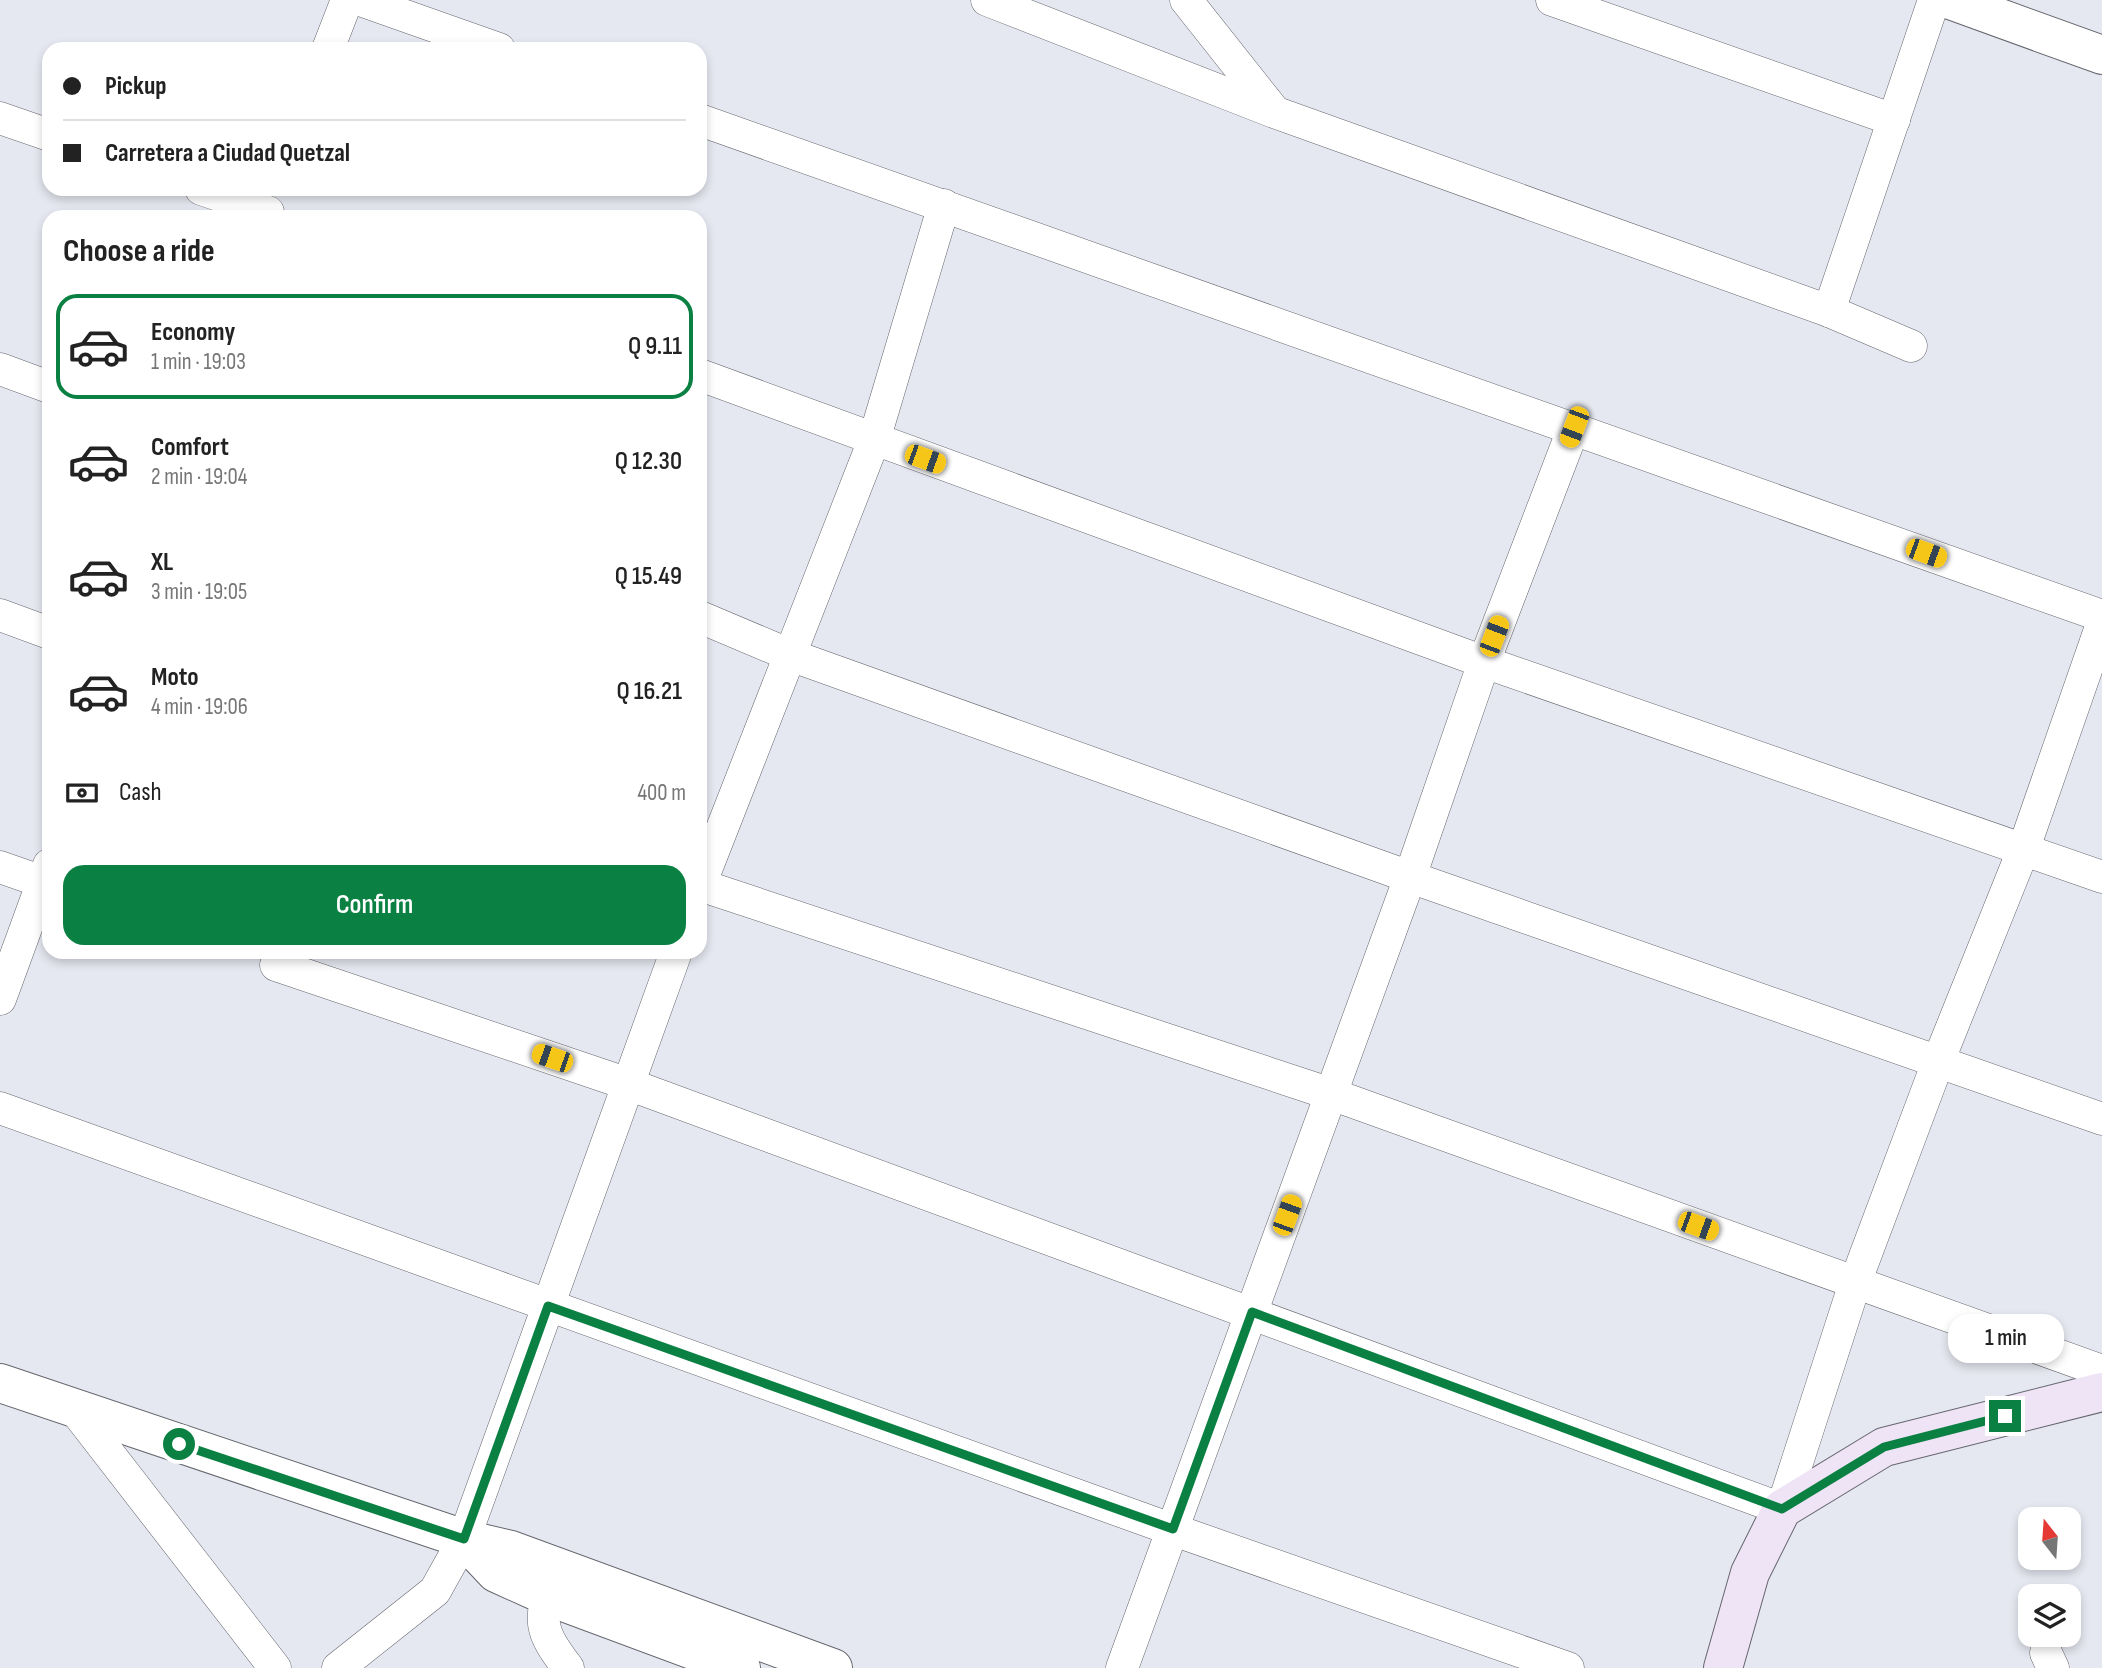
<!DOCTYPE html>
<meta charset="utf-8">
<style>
:root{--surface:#fff;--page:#f2f2f2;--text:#222;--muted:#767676;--line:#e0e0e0;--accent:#0b8043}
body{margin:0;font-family:"Sofia Sans Condensed",sans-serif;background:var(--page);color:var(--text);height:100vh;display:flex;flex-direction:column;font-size:26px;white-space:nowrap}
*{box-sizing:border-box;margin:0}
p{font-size:23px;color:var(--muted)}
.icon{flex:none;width:38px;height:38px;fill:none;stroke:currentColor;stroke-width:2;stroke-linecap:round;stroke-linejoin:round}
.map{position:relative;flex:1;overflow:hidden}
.drawer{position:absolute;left:42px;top:210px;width:665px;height:749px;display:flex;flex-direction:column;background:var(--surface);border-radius:21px;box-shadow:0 4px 10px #0003}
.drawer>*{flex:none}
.banner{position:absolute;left:42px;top:42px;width:665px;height:154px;border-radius:21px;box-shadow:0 4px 10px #0003;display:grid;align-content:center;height:154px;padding:0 21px;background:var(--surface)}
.needle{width:46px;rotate:343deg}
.fabs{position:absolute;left:2018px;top:1507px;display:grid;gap:14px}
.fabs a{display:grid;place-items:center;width:63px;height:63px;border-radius:14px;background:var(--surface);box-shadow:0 4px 10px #0003;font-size:35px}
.end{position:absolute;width:32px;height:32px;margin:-16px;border:9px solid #0b8043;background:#fff;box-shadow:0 0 0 4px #fff}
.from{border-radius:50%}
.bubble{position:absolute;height:49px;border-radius:21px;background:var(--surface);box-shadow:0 4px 10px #0003;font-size:23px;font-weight:600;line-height:49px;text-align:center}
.car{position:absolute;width:21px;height:42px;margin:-21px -10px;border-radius:9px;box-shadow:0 0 5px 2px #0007;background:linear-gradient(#f5c518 24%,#345 0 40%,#f5c518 0 76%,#345 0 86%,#f5c518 0)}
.banner b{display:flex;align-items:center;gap:24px;height:66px;font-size:26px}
.banner b+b{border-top:2px solid var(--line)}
.banner i{width:18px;height:18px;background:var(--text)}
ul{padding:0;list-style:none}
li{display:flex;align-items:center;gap:21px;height:105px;margin:0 14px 10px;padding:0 7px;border:4px solid transparent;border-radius:21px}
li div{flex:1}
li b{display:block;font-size:26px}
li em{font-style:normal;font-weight:600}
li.on{border-color:var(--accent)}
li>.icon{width:63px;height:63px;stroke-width:1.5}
h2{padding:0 21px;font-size:32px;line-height:84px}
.pay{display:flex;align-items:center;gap:18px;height:77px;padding:0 21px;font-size:26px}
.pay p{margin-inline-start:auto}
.action{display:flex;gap:14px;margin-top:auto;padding:14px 21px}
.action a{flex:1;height:80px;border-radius:21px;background:var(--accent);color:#fff;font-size:28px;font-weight:600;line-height:80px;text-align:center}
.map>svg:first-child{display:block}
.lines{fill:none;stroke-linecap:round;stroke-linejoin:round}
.minor-casing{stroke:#65666e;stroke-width:33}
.tertiary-casing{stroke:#65666e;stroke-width:40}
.secondary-casing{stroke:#65666e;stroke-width:40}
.minor{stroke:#fff;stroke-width:32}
.tertiary{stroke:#fff;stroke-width:38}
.secondary{stroke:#efe3f6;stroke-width:38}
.route{stroke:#0b8043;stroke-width:9}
</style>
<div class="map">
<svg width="2102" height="1668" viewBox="0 0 2102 1668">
<rect width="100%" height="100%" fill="#e6e8f1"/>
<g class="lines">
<!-- minor casing -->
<g class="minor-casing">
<g id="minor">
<polyline points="360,0 499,49"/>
<polyline points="987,0 1274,112 1829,311 1911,346"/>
<polyline points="1186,0 1274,111"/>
<polyline points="1552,0 1894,120"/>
<polyline points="328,49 347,0"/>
<polyline points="0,118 49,135"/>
<polyline points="700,120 2102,616"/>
<polyline points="201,189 268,212"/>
<polyline points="1829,311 1934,0"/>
<polyline points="0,369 49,387"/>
<polyline points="700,375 1484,662 2102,877"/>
<polyline points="0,615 49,633"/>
<polyline points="700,617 790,655 1410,877 2102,1119"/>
<polyline points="0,867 43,882"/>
<polyline points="700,885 1331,1094 2102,1371"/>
<polyline points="700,885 874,440 944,205"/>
<polyline points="276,965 628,1084 1782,1509 1855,1283 1938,1062 2024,848 2102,624"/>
<polyline points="0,999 49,865"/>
<polyline points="0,1108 1168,1528 1568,1668"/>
<polyline points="75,1410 275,1668"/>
<path d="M553 1574C540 1622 537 1627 568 1668"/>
<polyline points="2046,1653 2053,1668"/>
<polyline points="338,1668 435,1591 464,1539 676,952"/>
<polyline points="1122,1668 1410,877 1484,662 1574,427"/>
</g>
</g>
<!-- tertiary casing -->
<g class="tertiary-casing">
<g id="tertiary">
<polyline points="1950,0 2102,55"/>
<polyline points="0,1383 464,1539 511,1550 833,1668"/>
<polyline points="464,1539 496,1573 547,1596 741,1668"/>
</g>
</g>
<!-- secondary casing -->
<g class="secondary-casing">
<polyline id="secondary" points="1723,1668 1750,1573 1782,1509 1884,1447 2102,1392"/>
</g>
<!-- minor -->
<use href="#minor" class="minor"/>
<!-- tertiary -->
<use href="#tertiary" class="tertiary"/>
<!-- secondary -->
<use href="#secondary" class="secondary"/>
</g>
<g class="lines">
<!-- route -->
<polyline class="route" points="179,1444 464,1539 548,1306 1173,1529 1252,1312 1782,1509 1884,1447 2005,1416"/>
</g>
</svg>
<div class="fabs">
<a><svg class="needle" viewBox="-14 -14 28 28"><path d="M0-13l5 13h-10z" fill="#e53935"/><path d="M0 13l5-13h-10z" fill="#767676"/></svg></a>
<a><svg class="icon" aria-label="layers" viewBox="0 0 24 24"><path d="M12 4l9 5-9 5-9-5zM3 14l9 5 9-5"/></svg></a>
</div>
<i class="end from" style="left:179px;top:1444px"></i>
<i class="end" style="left:2005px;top:1416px"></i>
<div class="bubble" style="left:1948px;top:1314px;width:116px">1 min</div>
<i class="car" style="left:1574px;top:427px;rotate:201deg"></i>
<i class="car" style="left:925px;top:459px;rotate:110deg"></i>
<i class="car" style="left:1926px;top:553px;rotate:110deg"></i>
<i class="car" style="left:1494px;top:636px;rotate:21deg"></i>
<i class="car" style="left:552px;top:1058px;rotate:289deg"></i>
<i class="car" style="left:1287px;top:1215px;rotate:20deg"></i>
<i class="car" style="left:1698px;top:1226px;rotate:110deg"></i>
<div class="banner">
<b><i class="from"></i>Pickup</b>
<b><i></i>Carretera a Ciudad Quetzal</b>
</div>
<section class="drawer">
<h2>Choose a ride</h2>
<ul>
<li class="on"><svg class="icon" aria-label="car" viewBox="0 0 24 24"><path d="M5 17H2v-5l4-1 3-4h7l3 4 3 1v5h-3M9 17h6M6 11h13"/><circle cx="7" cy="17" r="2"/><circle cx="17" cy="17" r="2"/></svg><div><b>Economy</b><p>1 min · 19:03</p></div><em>Q 9.11</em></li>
<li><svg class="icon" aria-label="car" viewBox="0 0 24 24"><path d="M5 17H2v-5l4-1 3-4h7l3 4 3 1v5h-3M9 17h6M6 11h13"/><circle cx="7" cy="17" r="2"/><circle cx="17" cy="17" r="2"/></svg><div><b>Comfort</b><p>2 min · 19:04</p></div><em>Q 12.30</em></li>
<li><svg class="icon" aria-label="car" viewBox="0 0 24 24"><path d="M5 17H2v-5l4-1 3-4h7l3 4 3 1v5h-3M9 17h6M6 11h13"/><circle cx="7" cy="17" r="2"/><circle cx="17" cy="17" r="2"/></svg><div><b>XL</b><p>3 min · 19:05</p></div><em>Q 15.49</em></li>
<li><svg class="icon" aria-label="car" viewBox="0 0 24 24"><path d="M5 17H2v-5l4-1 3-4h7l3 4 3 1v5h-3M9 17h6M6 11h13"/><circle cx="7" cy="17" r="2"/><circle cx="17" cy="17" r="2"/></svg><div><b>Moto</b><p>4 min · 19:06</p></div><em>Q 16.21</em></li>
</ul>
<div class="pay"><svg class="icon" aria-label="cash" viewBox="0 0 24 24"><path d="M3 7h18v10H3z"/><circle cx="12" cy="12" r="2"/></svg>Cash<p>400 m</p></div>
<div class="action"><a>Confirm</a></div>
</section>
</div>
